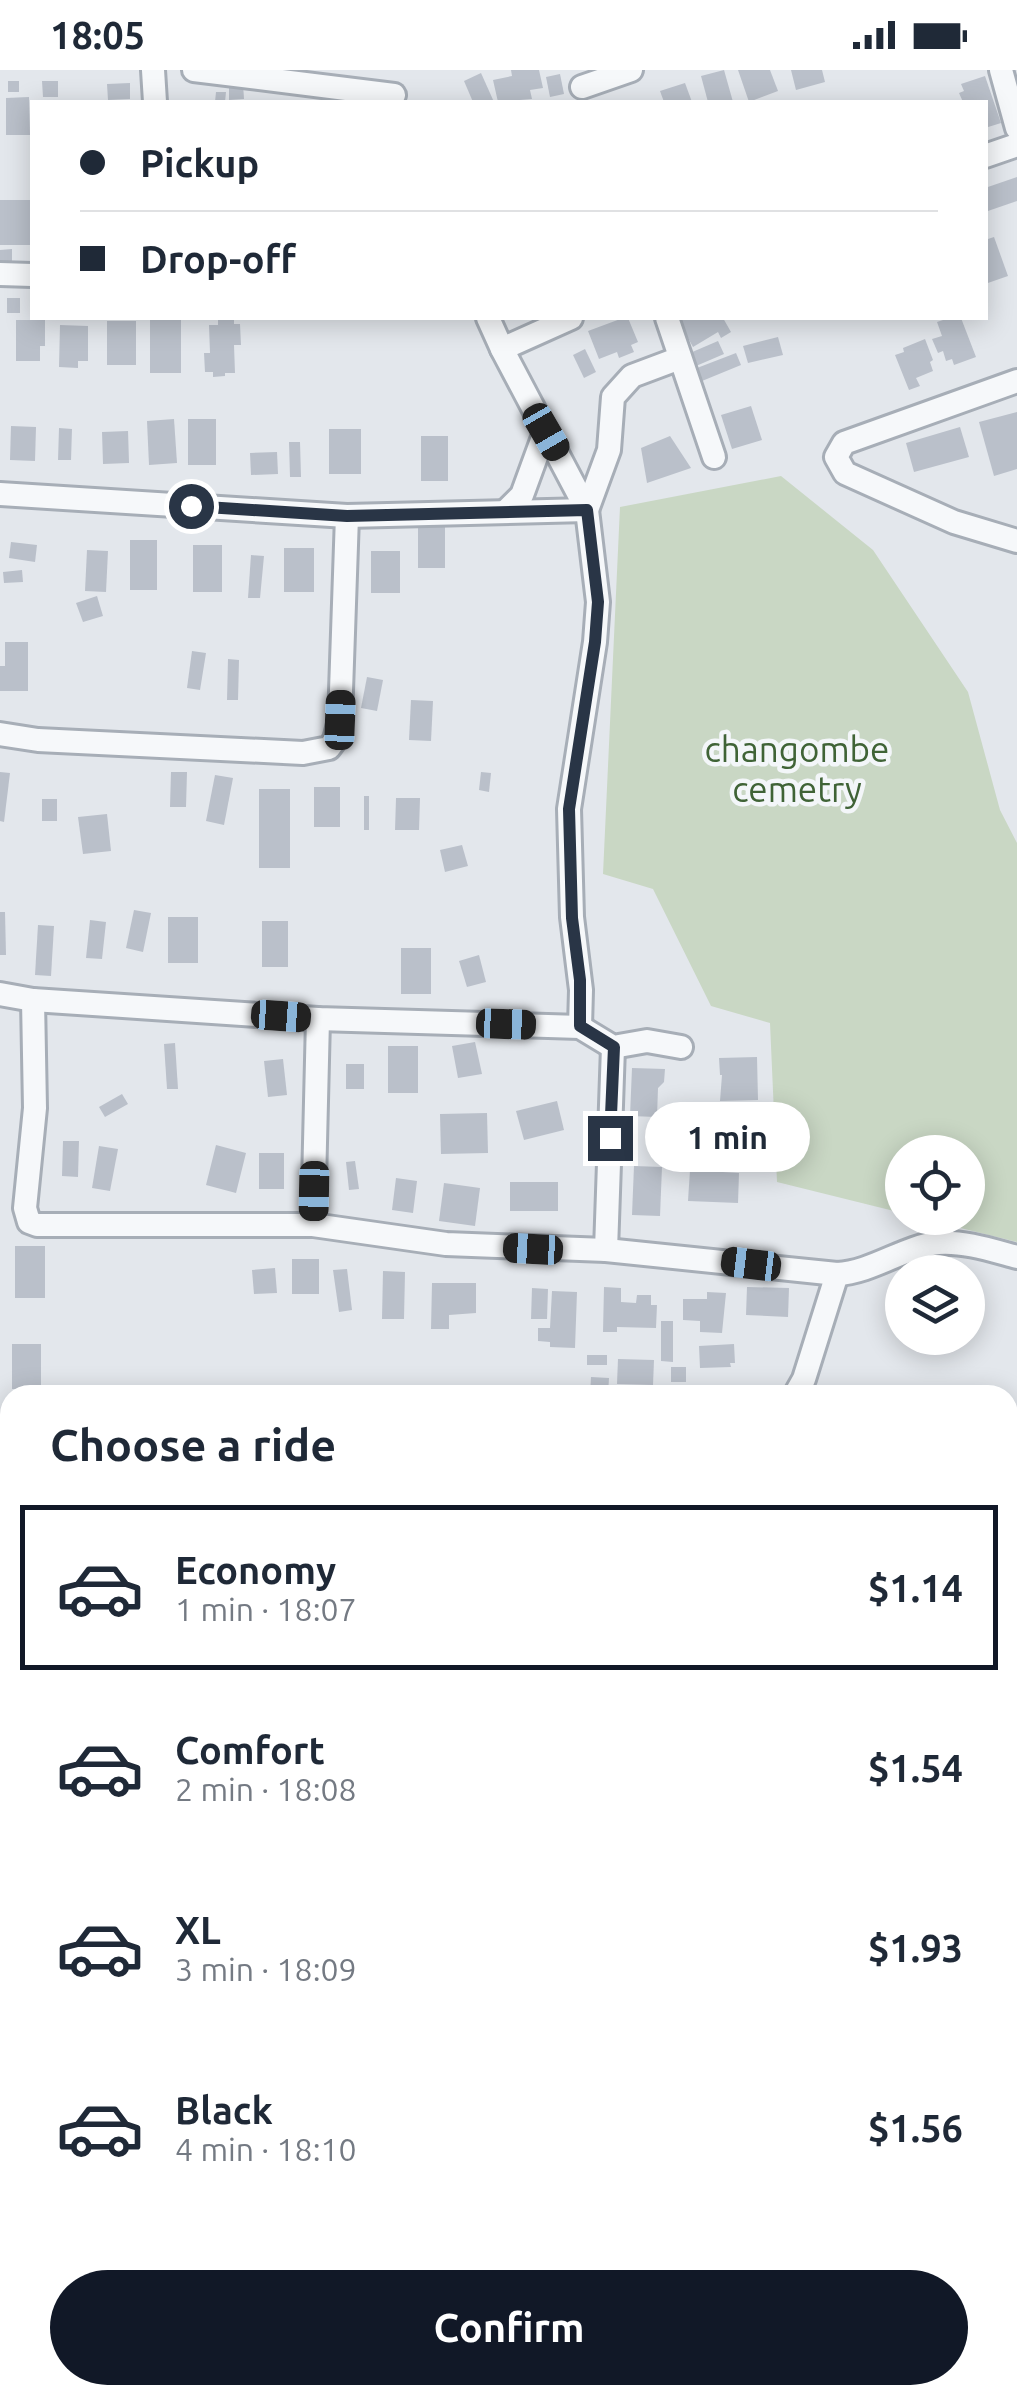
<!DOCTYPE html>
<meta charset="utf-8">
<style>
:root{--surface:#fff;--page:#f2f2f3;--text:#1f2937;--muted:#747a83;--line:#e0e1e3;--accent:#111827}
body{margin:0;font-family:Ubuntu,sans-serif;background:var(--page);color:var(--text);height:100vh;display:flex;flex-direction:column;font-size:38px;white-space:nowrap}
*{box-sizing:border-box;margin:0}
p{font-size:32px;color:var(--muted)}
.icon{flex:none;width:55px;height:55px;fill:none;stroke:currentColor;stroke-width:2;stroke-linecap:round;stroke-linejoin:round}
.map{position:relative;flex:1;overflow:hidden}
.sheet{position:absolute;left:0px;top:1315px;width:1018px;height:1020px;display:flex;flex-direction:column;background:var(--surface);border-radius:30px 30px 0 0;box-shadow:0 5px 25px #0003}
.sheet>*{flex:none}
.top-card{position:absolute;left:30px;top:30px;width:958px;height:220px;border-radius:0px;box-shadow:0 5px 25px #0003;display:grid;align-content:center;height:220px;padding:0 50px;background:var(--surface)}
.fabs{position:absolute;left:885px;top:1065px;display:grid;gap:20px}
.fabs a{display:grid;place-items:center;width:100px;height:100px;border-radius:50%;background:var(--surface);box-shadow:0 5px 25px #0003;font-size:50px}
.end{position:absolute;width:45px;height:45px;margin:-22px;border:12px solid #293546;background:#fff;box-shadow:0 0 0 5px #fff}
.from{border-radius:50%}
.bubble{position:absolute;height:70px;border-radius:35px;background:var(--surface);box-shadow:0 5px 25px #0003;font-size:32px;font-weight:700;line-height:70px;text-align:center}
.car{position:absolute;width:30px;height:60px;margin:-30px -15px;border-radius:12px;box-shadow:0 0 8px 2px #0007;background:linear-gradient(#222 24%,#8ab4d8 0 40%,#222 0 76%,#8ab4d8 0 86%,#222 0)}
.top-card b{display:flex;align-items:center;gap:35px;height:95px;font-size:38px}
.top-card b+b{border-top:2px solid var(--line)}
.top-card i{width:25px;height:25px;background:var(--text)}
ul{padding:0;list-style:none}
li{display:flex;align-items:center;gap:30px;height:165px;margin:0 20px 15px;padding:0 30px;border:5px solid transparent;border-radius:0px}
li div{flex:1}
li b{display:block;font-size:38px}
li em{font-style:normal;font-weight:700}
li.current{border-color:var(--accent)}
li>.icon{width:90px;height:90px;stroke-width:1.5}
h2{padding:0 50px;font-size:45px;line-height:120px}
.button{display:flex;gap:20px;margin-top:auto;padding:20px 50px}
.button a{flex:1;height:115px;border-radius:60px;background:var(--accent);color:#fff;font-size:40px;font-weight:700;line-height:115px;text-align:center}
.status{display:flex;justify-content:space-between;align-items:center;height:70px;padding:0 50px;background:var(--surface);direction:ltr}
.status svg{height:28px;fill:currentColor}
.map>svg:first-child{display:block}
.green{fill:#c9d7c4}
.building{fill:#bac0ca}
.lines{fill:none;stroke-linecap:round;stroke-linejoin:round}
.street-casing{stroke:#a7aeb7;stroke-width:28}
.secondary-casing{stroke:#a7aeb7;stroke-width:38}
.street{stroke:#f6f8fa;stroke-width:22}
.secondary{stroke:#fff;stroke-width:32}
.route{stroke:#293546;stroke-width:12}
.labels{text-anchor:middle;stroke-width:9;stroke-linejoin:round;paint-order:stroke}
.park-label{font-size:35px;fill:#3f6336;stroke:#f3f6f9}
</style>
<div class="status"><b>18:05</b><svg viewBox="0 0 49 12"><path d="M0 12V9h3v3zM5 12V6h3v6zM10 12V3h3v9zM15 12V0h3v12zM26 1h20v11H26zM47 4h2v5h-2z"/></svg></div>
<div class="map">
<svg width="1017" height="2335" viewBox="0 0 1017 2335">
<rect width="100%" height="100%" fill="#e3e7ec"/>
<!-- green -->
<polygon class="green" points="781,406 873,480 968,622 1000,740 1017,773 1017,1172 920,1148 968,1148 968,1082 902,1082 902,1143 777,1112 770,953 711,936 653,819 603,804 620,437"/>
<!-- building -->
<g class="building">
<polygon points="511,0 539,0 543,18 530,20 532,29 498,32 493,10 512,6"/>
<polygon points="724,0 733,32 708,32 701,6"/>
<polygon points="738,0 770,0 778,21 749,32"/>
<polygon points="791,0 822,0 825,12 796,20"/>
<polygon points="481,3 494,32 473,32 464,11"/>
<polygon points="560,4 564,24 550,27 546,7"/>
<polygon points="985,6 1001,53 985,58 985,32 963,32 959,23 964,21 961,14"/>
<rect x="8" y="11" width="11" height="11"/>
<polygon points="42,11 58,11 58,27 43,27"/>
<polygon points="130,13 130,29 108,30 107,14"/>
<polygon points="685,13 692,32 664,32 660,21"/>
<polygon points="243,14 244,29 229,30 229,15"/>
<polygon points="216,22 226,22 225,32 215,32"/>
<polygon points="29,27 30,65 6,65 6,28"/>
<polygon points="1017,107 1017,131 985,142 985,118"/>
<rect x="0" y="130" width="30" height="45"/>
<polygon points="994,167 1008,206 985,214 985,170"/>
<polygon points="12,179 12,197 0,198 0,180"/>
<rect x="7" y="228" width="13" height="15"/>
<polygon points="150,248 181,249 181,303 150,303"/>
<polygon points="218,248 234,248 234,254 240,254 241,275 234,275 235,303 225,303 225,306 213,307 213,302 205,302 204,283 210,283 209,255 218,255"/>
<polygon points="623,248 628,248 638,272 631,275 634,282 619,288 617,282 599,289 588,261"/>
<polygon points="683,248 723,248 731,262 721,268 718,262 693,277 678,250"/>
<polygon points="949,248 961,248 976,287 954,295 952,289 946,291 943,281 938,283 932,269 942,266 937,252"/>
<polygon points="16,250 45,250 45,276 40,276 40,291 16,291"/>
<rect x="107" y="251" width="29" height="44"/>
<polygon points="60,255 88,256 88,291 78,291 78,298 59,297"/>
<polygon points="778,267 783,285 748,293 743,276"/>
<polygon points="925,269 933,290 930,292 933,301 916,308 920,316 909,320 895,285 904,282 903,278"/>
<polygon points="718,271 724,284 696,296 690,283"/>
<polygon points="585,279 596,302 584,308 573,285"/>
<polygon points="736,283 741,295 702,311 697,298"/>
<polygon points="751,336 762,370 732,379 721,345"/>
<polygon points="1017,342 1017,399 994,406 979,352"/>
<polygon points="174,349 177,393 149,395 147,351"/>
<rect x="188" y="349" width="28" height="46"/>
<polygon points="11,356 36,357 35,391 10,390"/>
<polygon points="960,357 969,387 914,402 906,373"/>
<polygon points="59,358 72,359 71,390 58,390"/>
<rect x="329" y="359" width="32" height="45"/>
<polygon points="128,361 129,393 103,394 102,362"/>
<rect x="421" y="366" width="27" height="45"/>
<polygon points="670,366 691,398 647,413 641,378"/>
<polygon points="289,372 300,372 301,407 290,407"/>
<polygon points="277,382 278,404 251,405 250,383"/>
<rect x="418" y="453" width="27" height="45"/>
<rect x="130" y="470" width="27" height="50"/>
<polygon points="11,472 37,475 35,492 9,488"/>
<rect x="193" y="475" width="29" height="47"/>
<rect x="284" y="478" width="30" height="44"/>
<polygon points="87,480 108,481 106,522 85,521"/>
<rect x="371" y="481" width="29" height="42"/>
<polygon points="251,485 264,486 260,528 248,528"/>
<polygon points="22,500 23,512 4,513 3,502"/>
<polygon points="97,526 103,546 83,552 76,533"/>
<polygon points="5,572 28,572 28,621 0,621 0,596 5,596"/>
<polygon points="192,581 206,583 200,620 187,618"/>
<polygon points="228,589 239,590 238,630 227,630"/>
<polygon points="367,607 383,610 377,641 361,638"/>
<polygon points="411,630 433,631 431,671 409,670"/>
<polygon points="0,702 10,703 4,752 0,751"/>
<polygon points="171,702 187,702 186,737 170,737"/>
<polygon points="481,702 491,703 489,722 479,720"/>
<polygon points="215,705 233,708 224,755 206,751"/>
<rect x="314" y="717" width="26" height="40"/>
<rect x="259" y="719" width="31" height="79"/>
<rect x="364" y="726" width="5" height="34"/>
<polygon points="396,728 420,728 419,760 395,760"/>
<rect x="42" y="729" width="15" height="22"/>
<polygon points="107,744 111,781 83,784 78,747"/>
<polygon points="462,775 468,796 445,802 440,780"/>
<polygon points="134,840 151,843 143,882 126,878"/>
<polygon points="0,842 5,842 6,885 0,885"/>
<rect x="168" y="847" width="30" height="46"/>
<polygon points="90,850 106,852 102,889 86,888"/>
<rect x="262" y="851" width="26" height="46"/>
<polygon points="38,855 54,856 51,906 35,905"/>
<rect x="401" y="878" width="30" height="46"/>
<polygon points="479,885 486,912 467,917 459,891"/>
<polygon points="475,972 482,1004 458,1008 452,976"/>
<polygon points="175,973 178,1019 167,1019 164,974"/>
<rect x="388" y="976" width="30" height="47"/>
<polygon points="757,987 758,1030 720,1031 722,1005 720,1005 719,988"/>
<polygon points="283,989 287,1025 268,1027 264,991"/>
<rect x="346" y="994" width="18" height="25"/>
<polygon points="632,998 665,999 664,1012 658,1018 657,1047 630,1046"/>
<polygon points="122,1024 128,1034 105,1047 99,1037"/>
<polygon points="557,1031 564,1060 524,1070 516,1041"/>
<polygon points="487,1043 488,1083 441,1084 440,1044"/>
<polygon points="63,1071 79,1071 78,1107 62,1106"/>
<polygon points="216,1075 246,1083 236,1123 206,1115"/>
<polygon points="99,1076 118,1079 110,1121 92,1118"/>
<rect x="259" y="1083" width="25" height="36"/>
<polygon points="355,1091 359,1119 349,1120 346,1092"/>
<polygon points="634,1096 662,1097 660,1146 632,1145"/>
<polygon points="690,1100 739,1103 738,1133 688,1131"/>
<polygon points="396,1108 417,1111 413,1143 392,1140"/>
<rect x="510" y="1112" width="48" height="29"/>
<polygon points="444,1113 480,1118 475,1156 439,1151"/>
<rect x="15" y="1176" width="30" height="52"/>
<rect x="292" y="1189" width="27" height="35"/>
<polygon points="275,1198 277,1223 254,1224 252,1200"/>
<polygon points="347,1199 352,1240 339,1242 333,1200"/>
<polygon points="383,1201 405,1202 404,1249 382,1249"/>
<polygon points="432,1213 476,1213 476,1243 449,1245 449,1259 431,1259"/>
<polygon points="604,1217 621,1218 621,1232 636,1233 637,1225 651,1225 651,1235 657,1235 656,1258 617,1257 617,1262 603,1262"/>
<polygon points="747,1217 789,1218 788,1247 746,1245"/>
<polygon points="532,1218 548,1219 547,1249 531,1249"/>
<polygon points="552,1221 577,1222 575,1278 550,1277 550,1272 538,1271 538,1258 550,1258"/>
<polygon points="707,1222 726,1223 722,1263 700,1262 700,1251 683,1250 683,1229 707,1229"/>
<polygon points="661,1251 673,1251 673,1292 661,1291"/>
<rect x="12" y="1274" width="29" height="45"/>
<polygon points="734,1274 735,1293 730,1293 731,1297 700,1298 699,1276"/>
<rect x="587" y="1285" width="20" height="10"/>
<polygon points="618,1289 654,1290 653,1315 617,1314"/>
<rect x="671" y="1297" width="15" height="15"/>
<polygon points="591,1307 609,1308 608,1325 590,1325"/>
<polygon points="10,1444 10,1485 0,1469 0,1450"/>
<polygon points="0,1510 10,1527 10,1534 0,1540"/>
<polygon points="10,1543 10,1584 0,1591 0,1550"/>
<polygon points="1015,1691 1017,1694 1017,1732 1008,1717 1008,1696"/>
<polygon points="3,1717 10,1728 10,1747 5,1750 3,1746 0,1747 0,1718"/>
<polygon points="0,2043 10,2057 10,2094 0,2101"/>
<polygon points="1008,2150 1017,2156 1017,2220 1008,2215"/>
<polygon points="10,2190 10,2236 0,2243 0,2197"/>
<polygon points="818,2325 891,2325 892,2335 818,2335"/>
<polygon points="117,2327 117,2335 96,2335 95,2329"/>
</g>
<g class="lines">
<!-- street casing -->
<g class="street-casing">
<g id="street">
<polyline points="153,0 155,32"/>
<polyline points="194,0 394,25"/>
<polyline points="1001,0 1017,58"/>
<polyline points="582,17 631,0"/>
<polyline points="985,86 1017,75"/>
<polyline points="0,204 32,205"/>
<polyline points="488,248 502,279 587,440 598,532 595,572 569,739 572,847 581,920 580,957"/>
<polyline points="667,248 714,387"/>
<polyline points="502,279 571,248"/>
<polyline points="1017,311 844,373 836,387 845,403 954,452 1017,471"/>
<polyline points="0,424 347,446 587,440 609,380 613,327 632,306 680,288"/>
<polyline points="505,442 522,425 545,362"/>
<polyline points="0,664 38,670 303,683 329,678 335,670 340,650 347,446"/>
<polyline points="0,924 33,930 318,949 580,957 613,977 647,971 681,977"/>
<path d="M33 930 35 1038 25 1138 29 1152 37 1155H313L446 1174 606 1180 837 1204C873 1202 903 1177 938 1173 964 1171 991 1180 1017 1187"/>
<polyline points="313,1155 318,949"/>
<polyline points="606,1180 613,977"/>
<polyline points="795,1325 804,1309 837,1204"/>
<polyline points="0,1359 10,1361"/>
<polyline points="1008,1512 1017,1514"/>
<polyline points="0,1637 10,1630"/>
<polyline points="0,1669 10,1684"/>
<polyline points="1008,1777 1017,1792"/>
<polyline points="1008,1981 1017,1977"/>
<polyline points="0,2145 10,2140"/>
<polyline points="1008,2262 1017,2270"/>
<polyline points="202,2325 205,2335"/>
<polyline points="498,2325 500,2335"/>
<polyline points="266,2335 318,2325"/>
<polyline points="743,2335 743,2325"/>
</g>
</g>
<!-- secondary casing -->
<g class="secondary-casing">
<g id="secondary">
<polyline points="1008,1382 1017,1402"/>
<polyline points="0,1949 10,1942"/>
</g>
</g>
<!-- street -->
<use href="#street" class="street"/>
<!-- secondary -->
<use href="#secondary" class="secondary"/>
</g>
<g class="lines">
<!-- route -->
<polyline class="route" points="191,436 347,446 587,440 598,532 595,572 569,739 572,848 580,910 580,956 614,977 610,1068"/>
</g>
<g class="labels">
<!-- park labels -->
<g class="park-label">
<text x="797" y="692">changombe<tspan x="797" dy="40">cemetry</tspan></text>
</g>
</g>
</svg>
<div class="fabs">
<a><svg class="icon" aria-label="locate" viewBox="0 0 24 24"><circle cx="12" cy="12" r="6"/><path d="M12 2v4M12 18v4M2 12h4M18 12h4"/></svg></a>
<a><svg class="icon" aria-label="layers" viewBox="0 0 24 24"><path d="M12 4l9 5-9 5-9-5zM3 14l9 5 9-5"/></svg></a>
</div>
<i class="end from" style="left:191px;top:436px"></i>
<i class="end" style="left:610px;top:1068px"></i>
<div class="bubble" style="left:645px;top:1032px;width:165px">1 min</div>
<i class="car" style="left:546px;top:362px;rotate:150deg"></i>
<i class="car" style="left:340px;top:650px;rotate:2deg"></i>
<i class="car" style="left:281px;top:946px;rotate:94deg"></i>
<i class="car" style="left:506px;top:954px;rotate:92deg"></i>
<i class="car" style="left:314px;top:1121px;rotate:181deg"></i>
<i class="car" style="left:533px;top:1179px;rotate:273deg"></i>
<i class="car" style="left:751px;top:1194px;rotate:277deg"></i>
<div class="top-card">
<b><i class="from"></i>Pickup</b>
<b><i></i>Drop-off</b>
</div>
<section class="sheet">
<h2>Choose a ride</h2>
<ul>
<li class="current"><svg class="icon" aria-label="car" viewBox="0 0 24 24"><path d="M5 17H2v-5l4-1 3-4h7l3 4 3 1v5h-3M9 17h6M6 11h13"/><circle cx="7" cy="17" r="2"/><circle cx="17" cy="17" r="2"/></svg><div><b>Economy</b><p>1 min · 18:07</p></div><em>$1.14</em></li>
<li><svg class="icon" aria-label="car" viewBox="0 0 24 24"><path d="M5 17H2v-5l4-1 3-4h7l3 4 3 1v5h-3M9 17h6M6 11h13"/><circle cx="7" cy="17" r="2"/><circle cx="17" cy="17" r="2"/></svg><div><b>Comfort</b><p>2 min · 18:08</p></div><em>$1.54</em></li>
<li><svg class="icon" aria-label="car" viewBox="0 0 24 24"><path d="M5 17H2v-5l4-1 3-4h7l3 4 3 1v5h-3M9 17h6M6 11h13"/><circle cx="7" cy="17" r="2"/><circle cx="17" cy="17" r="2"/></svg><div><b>XL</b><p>3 min · 18:09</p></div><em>$1.93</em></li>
<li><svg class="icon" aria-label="car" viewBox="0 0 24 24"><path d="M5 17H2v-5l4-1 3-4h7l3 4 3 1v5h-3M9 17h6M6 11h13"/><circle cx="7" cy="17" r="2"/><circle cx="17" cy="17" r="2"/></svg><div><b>Black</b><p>4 min · 18:10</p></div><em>$1.56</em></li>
</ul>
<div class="button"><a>Confirm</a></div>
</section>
</div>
